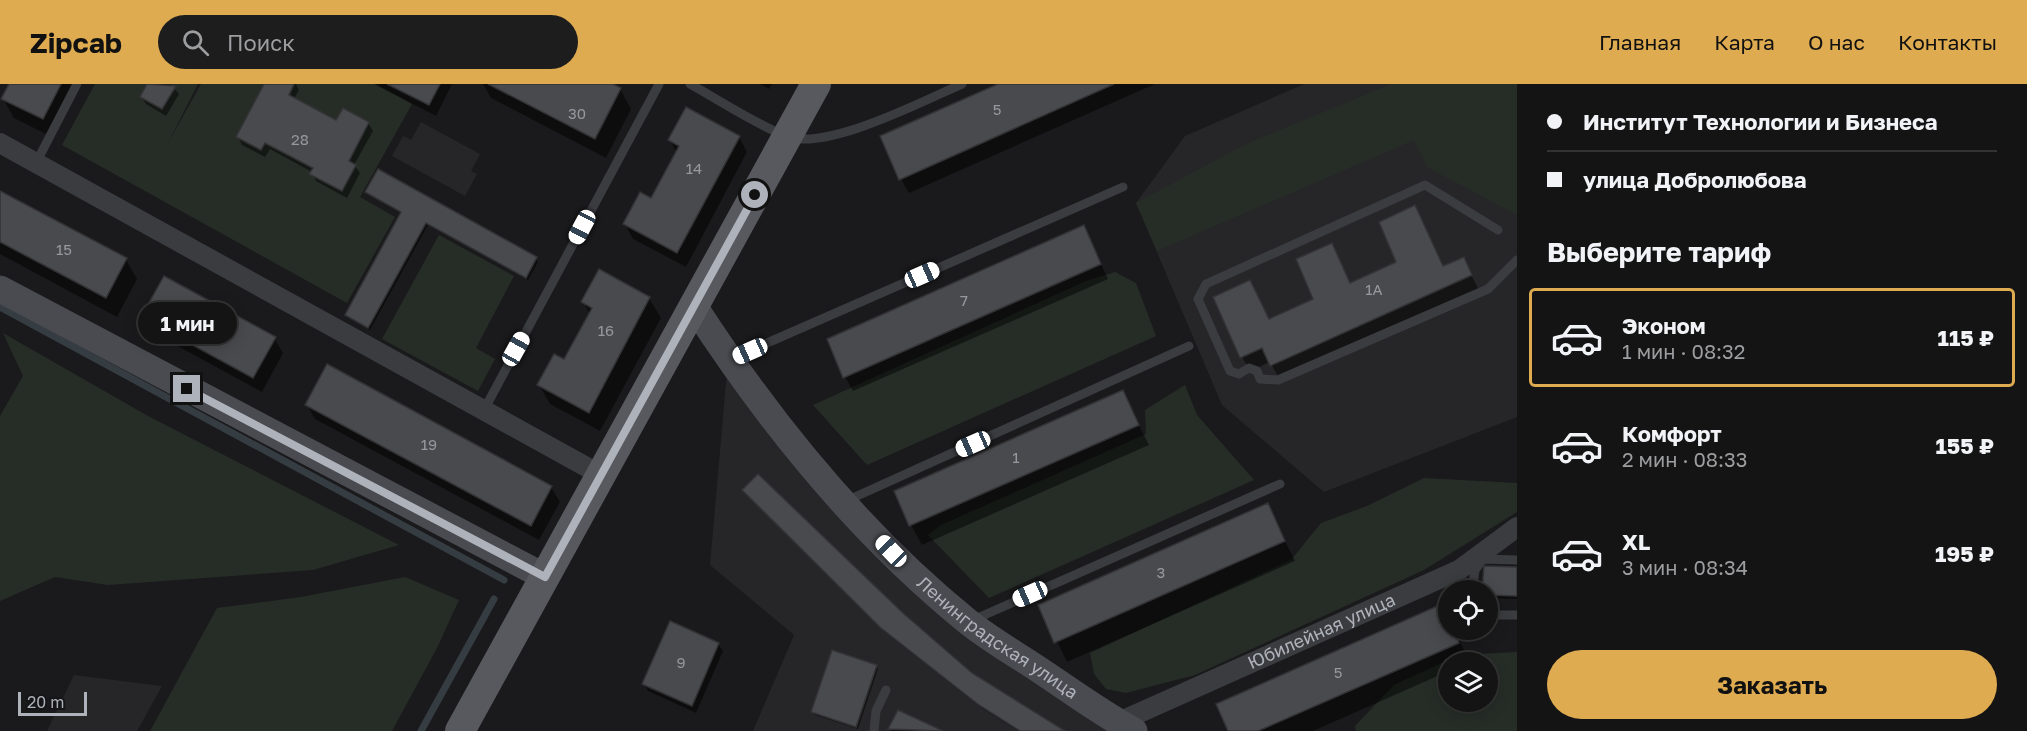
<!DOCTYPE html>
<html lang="ru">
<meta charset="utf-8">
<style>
:root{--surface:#141415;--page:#1d1d1e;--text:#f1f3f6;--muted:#9d9ea0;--line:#333334;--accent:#deab50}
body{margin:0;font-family:"Golos Text",sans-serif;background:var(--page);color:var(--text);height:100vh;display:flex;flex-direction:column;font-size:22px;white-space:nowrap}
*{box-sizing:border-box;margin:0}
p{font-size:20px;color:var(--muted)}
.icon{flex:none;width:33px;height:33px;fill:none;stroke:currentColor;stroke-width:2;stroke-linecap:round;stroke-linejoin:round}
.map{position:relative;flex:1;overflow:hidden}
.panel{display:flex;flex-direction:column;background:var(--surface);width:510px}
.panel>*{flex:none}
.hud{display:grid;align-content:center;height:132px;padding:0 30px;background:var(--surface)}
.controls{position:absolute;left:1438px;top:496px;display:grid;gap:12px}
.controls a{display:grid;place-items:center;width:60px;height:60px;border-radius:50%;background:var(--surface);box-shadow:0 3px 15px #0003,0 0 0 2px var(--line);font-size:30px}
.scale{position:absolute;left:18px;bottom:15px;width:69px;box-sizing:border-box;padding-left:6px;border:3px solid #aeb2ba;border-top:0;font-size:16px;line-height:21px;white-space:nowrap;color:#aeb2ba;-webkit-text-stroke:4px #151517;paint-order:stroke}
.end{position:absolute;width:27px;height:27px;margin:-14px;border:8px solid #aeb2ba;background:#111;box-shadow:0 0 0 3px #111}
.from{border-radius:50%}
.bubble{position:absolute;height:42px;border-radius:21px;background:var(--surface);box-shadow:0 3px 15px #0003,0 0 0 2px var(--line);font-size:20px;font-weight:700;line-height:42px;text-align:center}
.car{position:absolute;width:18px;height:36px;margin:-18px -9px;border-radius:8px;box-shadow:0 0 4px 2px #0007;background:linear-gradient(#fff 24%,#345 0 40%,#fff 0 76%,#345 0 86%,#fff 0)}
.hud b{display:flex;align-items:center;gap:21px;height:57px;font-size:22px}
.hud b+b{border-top:2px solid var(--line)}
.hud i{width:15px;height:15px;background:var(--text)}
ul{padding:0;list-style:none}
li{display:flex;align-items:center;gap:18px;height:99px;margin:0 12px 9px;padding:0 18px;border:3px solid transparent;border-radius:6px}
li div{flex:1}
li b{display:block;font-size:22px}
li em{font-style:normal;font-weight:700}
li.selected{border-color:var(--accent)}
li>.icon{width:54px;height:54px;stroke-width:1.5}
h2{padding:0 30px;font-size:27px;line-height:72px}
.cta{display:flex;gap:12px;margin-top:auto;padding:12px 30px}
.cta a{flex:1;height:69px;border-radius:36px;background:var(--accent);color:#111;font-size:24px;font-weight:700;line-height:69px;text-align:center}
header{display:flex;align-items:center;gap:36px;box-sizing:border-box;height:84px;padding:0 30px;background:var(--accent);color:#111}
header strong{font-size:28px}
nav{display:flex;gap:33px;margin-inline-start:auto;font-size:21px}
.search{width:420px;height:54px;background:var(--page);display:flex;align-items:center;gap:15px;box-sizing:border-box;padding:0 21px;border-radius:33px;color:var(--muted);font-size:22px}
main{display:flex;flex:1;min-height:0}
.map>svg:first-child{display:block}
.built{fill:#262629}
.green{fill:#262d27;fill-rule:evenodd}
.shadow{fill:#0007}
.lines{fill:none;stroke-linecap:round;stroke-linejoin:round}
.stream{stroke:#353d43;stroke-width:7}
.building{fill:#494a4e;stroke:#343437;stroke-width:1.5}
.lane{stroke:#3b3c40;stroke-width:9}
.street{stroke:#3b3c40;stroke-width:20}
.secondary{stroke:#4a4b50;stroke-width:27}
.primary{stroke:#58595f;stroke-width:30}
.route{stroke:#aeb2ba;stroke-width:8}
.labels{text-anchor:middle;stroke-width:4.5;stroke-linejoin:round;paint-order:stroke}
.number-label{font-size:15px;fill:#95989f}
.street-label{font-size:18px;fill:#aeb2ba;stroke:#151517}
</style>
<header>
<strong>Zipcab</strong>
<div class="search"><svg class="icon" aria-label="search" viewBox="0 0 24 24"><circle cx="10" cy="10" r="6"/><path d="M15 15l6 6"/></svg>Поиск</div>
<nav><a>Главная</a><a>Карта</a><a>О нас</a><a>Контакты</a></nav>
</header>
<main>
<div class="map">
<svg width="1517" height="647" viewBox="0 0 1517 647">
<rect width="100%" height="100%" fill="#1a1a1c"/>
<!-- built -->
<g class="built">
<polygon points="1304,0 1517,0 1517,333 1324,408 1222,321 1136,119 1185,52"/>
<polygon points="421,38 480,70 471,87 477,90 465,112 392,72 403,52 411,56"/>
<polygon points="728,276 968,538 1134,647 753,647 794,551 710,481"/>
<polygon points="74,591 162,602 137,647 47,647"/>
</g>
<!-- green -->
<g class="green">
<polygon points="95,0 198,0 168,59 201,0 376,0 412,20 360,113 395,133 347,219 62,61"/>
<polygon points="1391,0 1517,0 1517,131 1427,83 1414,56 1157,167 1136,119 1246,60"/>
<polygon points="439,151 514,192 476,264 495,275 478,307 382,255"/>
<polygon points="1115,188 1136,199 1156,252 867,381 813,321 1086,197"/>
<polygon points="3,249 148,332 399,461 313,486 108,501 55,493 0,517 0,332 23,292"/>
<polygon points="1185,301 1197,331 1254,396 989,514 928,451 941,441 1146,350 1145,326"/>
<polygon points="1424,394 1517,399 1517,428 1424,486 1195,591 1126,609 1106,605 1094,590 1090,569 1291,476 1321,439 1367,422"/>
<polygon points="405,493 459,516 437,564 392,647 150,647 217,524 301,513"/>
<path d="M1517 568V647H1356L1355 642 1394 601 1459 571ZM1449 579H1488V618H1449Z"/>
</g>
<!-- shadow -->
<g class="shadow">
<polygon points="11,0 82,0 54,54 14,34 3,15"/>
<polygon points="148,0 170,0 179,10 166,32 146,20 141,13"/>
<polygon points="266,0 296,0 299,6 294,15 337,38 368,39 373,47 354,81 360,89 347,114 316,97 312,88 270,65 265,73 242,61 238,53"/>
<polygon points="374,0 452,0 436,32"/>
<polygon points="483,0 609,0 620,5 631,25 606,74 491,14"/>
<polygon points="760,0 772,0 769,5"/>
<polygon points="1001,0 1155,0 909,109 901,95"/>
<polygon points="739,53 747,68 686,183 633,155 625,140 652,116 677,69 670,56"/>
<polygon points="0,108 126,176 137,195 117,233 0,170"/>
<polygon points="367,108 536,175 538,178 528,196 428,141 370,246 346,231 402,130"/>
<polygon points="1415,123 1444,183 1463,175 1479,206 1280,296 1270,278 1250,287 1242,273 1250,198 1269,237 1315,216 1331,161 1351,200 1398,179"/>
<polygon points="1084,143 1108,195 853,307 845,293"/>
<polygon points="649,214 661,234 600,347 550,320 539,301 565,277 590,230 583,218"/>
<polygon points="143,233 274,254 283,269 262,308 152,248"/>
<polygon points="1122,308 1149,361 922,461 911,441"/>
<polygon points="307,321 551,403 560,418 539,456 315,335"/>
<polygon points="746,410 902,530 971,590 1062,647 1018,647 983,625 885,548"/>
<polygon points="1267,421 1295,477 1067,578 1040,522"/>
<polygon points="1517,484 1517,515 1488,514 1488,507 1484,507"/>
<polygon points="1442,522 1449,535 1449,546 1455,546 1469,578 1449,579 1449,587 1313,647 1229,647"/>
<polygon points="718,560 723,567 696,629 648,607 644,600"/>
<polygon points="876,582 878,585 858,645 815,631 813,628"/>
<polygon points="899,628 939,647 891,647"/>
</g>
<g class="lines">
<!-- stream -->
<g class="stream">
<polyline points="0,223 504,496"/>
<polyline points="421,647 494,515"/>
</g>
</g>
<!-- building -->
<g class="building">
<polygon points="9,0 61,0 43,35 1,15"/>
<polygon points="147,0 176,2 162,25 140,13"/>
<polygon points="264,0 294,0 289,11 336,36 343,24 369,38 349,77 356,81 342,107 309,90 313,84 265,59 261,66 236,53"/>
<polygon points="387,0 440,0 429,21"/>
<polygon points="488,0 613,0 621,4 595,55"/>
<polygon points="998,0 1114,0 899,96 880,52"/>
<polygon points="686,23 740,52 677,169 623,140 640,108 651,114 679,62 668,56"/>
<polygon points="378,85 537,173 526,194 426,139 368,244 345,231 401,128 365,108"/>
<polygon points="0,107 127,174 106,214 0,158"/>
<polygon points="1415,121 1443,182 1464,173 1472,191 1270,282 1262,264 1240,274 1213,213 1250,196 1269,235 1313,215 1296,175 1332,159 1350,199 1396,178 1379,138"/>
<polygon points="1084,141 1101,180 843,294 827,255"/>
<polygon points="599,185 650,213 589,329 537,301 554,270 564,275 592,224 581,218"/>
<polygon points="164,192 276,253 253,294 141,233"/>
<polygon points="327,280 552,402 531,442 305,321"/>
<polygon points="1123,306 1139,341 909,442 894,407"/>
<polygon points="758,390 903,529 972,589 1065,647 1020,647 979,621 881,544 742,406"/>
<polygon points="1268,419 1285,457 1054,559 1038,521"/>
<polygon points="1484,482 1517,483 1517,512 1488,511 1488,507 1482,507"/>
<polygon points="1442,520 1449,536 1449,546 1454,546 1459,559 1258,647 1228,647 1216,620"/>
<polygon points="670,537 719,559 692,622 642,600"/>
<polygon points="832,566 877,581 856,643 811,628"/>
<polygon points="898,626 943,647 888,645"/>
</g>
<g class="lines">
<!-- lane -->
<g class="lane">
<path d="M690 0C721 17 753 39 786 52 825 68 923 17 962 0"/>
<polyline points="36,79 77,0"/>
<polyline points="1498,146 1425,101 1206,200 1198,215 1230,287 1239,290 1249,284 1257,287 1260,295 1278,296 1488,205 1517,176"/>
<polyline points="733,274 1123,103"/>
<polyline points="484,326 659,0"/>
<polyline points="846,417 1189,262"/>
<polyline points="1472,507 1475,486 1483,475 1517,476"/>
<polyline points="1488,531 1517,531"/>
<polyline points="973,536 1280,400"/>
<polyline points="874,647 876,627 886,606"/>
</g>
<!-- street -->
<g class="street">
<polyline points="0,59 601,391"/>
<path id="s1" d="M1119 638 1459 486 1517 443"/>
</g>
<!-- secondary -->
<g class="secondary">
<polyline points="0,205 545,493"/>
<path id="s2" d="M694 222C769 338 860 450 967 537 988 554 1012 568 1035 583 1067 604 1099 628 1134 647"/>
</g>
<!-- primary -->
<polyline class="primary" points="460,647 816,0"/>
</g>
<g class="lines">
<!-- route -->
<polyline class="route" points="187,305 545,493 755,111"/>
</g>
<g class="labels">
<!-- number labels -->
<g class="number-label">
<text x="997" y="31">5</text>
<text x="577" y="35">30</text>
<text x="300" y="61">28</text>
<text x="694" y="90">14</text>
<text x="64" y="171">15</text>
<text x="1374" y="211">1А</text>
<text x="964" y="222">7</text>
<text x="606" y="252">16</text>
<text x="429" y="366">19</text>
<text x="1016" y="379">1</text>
<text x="1161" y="494">3</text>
<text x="681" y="584">9</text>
<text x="1338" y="594">5</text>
</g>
<!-- street labels -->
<g class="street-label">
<text dy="6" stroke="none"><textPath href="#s1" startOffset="222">Юбилейная улица</textPath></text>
<text dy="6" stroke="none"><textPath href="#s2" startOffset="453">Ленинградская улица</textPath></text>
</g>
</g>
</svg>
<div class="controls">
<a><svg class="icon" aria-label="locate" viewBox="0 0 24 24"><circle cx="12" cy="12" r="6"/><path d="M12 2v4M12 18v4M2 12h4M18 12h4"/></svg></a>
<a><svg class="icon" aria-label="layers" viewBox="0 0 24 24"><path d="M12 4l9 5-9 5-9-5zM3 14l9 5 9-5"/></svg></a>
</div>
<div class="scale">20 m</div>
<i class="end from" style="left:755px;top:111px"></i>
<i class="end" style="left:187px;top:305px"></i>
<div class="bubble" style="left:138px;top:218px;width:99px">1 мин</div>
<i class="car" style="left:582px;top:143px;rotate:208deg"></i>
<i class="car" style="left:922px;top:191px;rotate:66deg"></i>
<i class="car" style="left:516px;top:265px;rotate:29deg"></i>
<i class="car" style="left:750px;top:267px;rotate:246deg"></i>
<i class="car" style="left:973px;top:360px;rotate:246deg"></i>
<i class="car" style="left:891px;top:467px;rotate:316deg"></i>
<i class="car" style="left:1030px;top:510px;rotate:246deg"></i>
</div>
<section class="panel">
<div class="hud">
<b><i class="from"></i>Институт Технологии и Бизнеса</b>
<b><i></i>улица Добролюбова</b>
</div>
<h2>Выберите тариф</h2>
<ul>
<li class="selected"><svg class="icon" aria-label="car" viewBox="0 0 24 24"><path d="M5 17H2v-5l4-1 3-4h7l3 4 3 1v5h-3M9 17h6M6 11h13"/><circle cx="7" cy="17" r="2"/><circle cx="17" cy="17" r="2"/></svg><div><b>Эконом</b><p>1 мин · 08:32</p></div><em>115 ₽</em></li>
<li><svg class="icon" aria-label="car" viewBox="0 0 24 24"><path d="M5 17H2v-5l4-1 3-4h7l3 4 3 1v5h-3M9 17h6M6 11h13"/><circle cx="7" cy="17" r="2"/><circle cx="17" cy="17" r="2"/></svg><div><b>Комфорт</b><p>2 мин · 08:33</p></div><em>155 ₽</em></li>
<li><svg class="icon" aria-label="car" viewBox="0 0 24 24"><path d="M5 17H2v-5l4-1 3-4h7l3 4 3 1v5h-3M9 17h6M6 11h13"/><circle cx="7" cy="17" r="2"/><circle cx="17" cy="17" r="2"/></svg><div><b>XL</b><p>3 мин · 08:34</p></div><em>195 ₽</em></li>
</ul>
<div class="cta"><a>Заказать</a></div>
</section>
</main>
